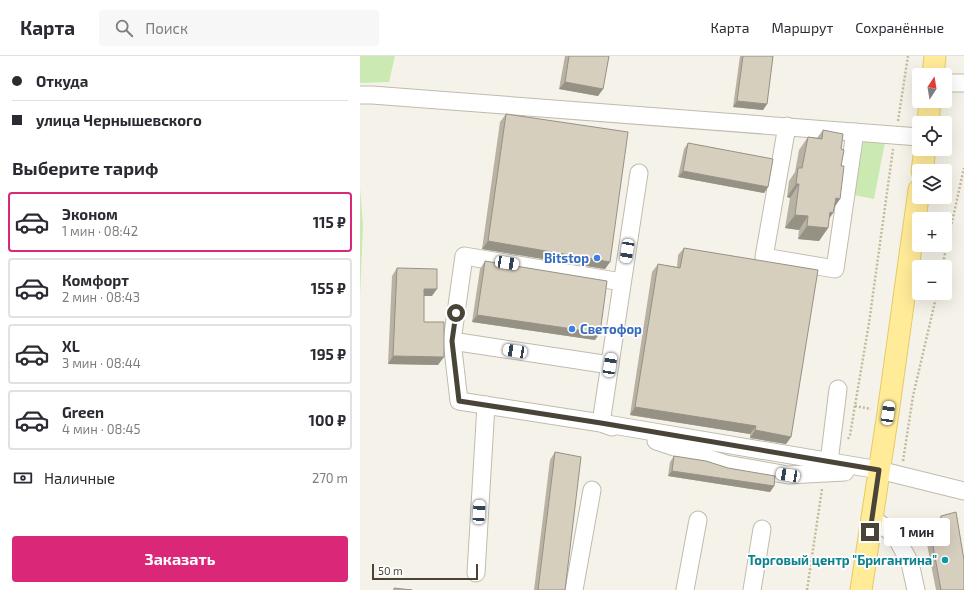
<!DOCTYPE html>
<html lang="ru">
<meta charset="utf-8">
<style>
:root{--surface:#fff;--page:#f7f7f7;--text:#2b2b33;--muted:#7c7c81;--line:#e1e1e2;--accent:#db2777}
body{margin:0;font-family:"Exo 2",sans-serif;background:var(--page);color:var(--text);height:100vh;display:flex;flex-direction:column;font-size:15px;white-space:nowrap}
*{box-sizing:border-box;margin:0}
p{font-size:13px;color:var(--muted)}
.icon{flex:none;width:22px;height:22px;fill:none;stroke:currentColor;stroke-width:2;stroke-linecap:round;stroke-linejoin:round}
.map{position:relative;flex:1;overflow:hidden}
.drawer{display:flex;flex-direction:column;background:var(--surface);width:360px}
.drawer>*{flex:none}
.banner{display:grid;align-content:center;height:88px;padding:0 12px;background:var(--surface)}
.needle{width:26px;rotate:12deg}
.controls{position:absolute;left:552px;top:12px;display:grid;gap:8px}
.controls a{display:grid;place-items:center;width:40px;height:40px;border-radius:4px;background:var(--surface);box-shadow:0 4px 16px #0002;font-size:20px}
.scale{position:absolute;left:12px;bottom:10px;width:106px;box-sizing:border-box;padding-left:4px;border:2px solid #494437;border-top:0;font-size:11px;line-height:14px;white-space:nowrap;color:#494437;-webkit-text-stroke:3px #fff;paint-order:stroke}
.end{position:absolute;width:18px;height:18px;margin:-9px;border:5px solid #494437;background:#fff;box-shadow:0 0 0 2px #fff}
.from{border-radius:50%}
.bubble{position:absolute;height:28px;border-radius:4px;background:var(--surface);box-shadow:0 4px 16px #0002;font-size:13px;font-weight:700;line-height:28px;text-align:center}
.car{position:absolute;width:12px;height:24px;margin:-12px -6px;border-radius:5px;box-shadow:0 0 3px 1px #0007;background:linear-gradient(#fff 24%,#345 0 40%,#fff 0 76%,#345 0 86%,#fff 0)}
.banner b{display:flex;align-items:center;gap:14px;height:38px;font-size:15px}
.banner b+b{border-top:1px solid var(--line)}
.banner i{width:10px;height:10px;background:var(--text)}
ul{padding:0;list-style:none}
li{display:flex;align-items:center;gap:12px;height:60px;margin:0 8px 6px;padding:0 4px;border:2px solid var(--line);border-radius:4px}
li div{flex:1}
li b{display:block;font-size:15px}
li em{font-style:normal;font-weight:700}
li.current{border-color:var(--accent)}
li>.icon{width:36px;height:36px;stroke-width:1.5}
h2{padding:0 12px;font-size:18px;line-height:48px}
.pay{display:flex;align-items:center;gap:10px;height:44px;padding:0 12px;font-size:15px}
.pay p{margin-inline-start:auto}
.action{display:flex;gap:8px;margin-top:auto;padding:8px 12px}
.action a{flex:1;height:46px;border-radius:4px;background:var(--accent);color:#fff;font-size:16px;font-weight:700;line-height:46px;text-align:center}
header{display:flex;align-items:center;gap:24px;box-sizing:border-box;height:56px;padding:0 20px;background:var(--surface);border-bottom:1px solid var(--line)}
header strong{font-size:19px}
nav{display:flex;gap:22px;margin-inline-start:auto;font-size:14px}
.search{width:280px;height:36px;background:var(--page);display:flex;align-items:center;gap:10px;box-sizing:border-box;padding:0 14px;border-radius:4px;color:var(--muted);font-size:15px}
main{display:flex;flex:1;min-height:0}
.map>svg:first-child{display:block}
.green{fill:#cbeab2}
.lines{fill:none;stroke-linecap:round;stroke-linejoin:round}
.minor-casing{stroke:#c1bbac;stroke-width:19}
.major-casing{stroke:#e6cb66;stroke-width:23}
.path{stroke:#c3b99c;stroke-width:2.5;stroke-dasharray:2 2;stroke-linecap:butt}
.minor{stroke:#fff;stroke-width:17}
.major{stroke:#ffeb98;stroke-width:21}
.wall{fill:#b9b2a3}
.shaded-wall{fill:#969185}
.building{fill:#d7cfbe;stroke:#969185}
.route{stroke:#494437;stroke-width:5}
.shop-dot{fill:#3f7fe0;stroke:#fff;stroke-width:1.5}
.culture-dot{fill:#0f9aa8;stroke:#fff;stroke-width:1.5}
.labels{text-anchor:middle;stroke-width:3.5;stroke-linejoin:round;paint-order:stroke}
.shop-label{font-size:13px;font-weight:bold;fill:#366cbe;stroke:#fff;text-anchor:end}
.culture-label{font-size:13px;font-weight:bold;fill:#0d838f;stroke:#fff;text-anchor:end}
</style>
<header>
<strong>Карта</strong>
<div class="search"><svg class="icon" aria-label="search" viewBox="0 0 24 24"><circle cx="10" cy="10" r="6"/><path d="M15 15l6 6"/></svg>Поиск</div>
<nav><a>Карта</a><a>Маршрут</a><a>Сохранённые</a></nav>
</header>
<main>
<section class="drawer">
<div class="banner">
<b><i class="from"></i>Откуда</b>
<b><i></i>улица Чернышевского</b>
</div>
<h2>Выберите тариф</h2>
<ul>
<li class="current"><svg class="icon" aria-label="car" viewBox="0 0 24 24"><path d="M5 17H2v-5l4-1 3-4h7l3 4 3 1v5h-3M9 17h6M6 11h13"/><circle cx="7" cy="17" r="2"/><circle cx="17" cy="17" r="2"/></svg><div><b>Эконом</b><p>1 мин · 08:42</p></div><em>115 ₽</em></li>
<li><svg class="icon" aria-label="car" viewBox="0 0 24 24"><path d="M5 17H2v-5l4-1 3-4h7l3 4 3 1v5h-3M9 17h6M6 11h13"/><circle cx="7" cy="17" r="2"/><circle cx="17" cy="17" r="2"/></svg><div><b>Комфорт</b><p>2 мин · 08:43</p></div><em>155 ₽</em></li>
<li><svg class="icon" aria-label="car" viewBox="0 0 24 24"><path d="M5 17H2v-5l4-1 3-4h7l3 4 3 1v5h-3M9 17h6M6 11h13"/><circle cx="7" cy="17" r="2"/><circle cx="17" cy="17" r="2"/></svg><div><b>XL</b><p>3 мин · 08:44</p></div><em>195 ₽</em></li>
<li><svg class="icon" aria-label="car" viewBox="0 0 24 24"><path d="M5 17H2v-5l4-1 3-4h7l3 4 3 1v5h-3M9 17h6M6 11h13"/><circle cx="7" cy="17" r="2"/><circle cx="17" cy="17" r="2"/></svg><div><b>Green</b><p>4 мин · 08:45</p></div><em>100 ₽</em></li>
</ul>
<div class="pay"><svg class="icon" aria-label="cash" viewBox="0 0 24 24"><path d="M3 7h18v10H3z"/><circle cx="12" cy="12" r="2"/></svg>Наличные<p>270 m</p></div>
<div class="action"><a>Заказать</a></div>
</section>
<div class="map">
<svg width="604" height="534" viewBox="0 0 604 534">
<rect width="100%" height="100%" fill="#f5f2e9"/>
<!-- green -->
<g class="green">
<polygon points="0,0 35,0 29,26 0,27"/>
<polygon points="504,82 525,86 514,143 494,139"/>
<polygon points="0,132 3,169 0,241"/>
</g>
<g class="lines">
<!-- minor casing -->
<g class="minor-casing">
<g id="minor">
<polyline points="585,27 604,27"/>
<polyline points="0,39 12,39 559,81"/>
<polyline points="427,70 404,201 475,213 495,76"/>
<polyline points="279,117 241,367 519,414 604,435"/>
<polyline points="92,285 99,345 241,367 252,371"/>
<polyline points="250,309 92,285 104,200 262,226"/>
<polyline points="296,385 366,408 428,419 485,416"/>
<polyline points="469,406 478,333"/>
<polyline points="512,462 535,479 550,507 556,534"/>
<polyline points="116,517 126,349"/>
<polyline points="214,534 232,434"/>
<polyline points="325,534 338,464"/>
<polyline points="392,534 402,473"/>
</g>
</g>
<!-- major casing -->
<g class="major-casing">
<g id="major">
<polyline points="573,19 575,0"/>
<polyline points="568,67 570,45"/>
<polyline points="562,115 565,93"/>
<polyline points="501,534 528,357 559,134"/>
</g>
</g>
<!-- path -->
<g class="path">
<polyline points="538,65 548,0"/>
<polyline points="582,211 604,112"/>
<polyline points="495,350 511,353"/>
<polyline points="488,383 490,379 509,267 533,93"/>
<polyline points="543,405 553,340 577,237"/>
<polyline points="447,534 462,433"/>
</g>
<!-- minor -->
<use href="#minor" class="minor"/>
<!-- major -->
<use href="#major" class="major"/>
</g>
<!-- wall -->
<g class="wall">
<polygon points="205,0 249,0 243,33 238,40 199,33"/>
<polygon points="380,0 413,0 407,48 403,54 373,51"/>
<polygon points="146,58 250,206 245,213 122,193 140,66"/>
<polygon points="463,74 481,93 481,110 480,143 474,151 473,157 469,162 468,172 459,185 438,183 439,174 425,172 430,142 427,141 429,125 435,116 439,94 448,81 457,82"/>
<polygon points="328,87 408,131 404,137 318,121 324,93"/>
<polygon points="324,192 431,381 426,388 390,382 390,378 270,359 292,216 298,208 317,211 318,199"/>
<polygon points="125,205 235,284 112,266 120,213"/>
<polygon points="37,212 72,240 64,240 64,266 78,309 28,308 32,220"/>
<polygon points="195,396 205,534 174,534 190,404"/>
<polygon points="314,400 414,430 410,436 308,420 310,406"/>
<polygon points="581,460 604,534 576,534 564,473 569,468 577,467 577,465"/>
</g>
<!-- shaded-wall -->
<g class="shaded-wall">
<polygon points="205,26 243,33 238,40 199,33"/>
<polygon points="377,45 407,48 403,54 373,51"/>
<polygon points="323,115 408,131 404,137 318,121"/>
<polygon points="436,128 439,128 430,142 427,141"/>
<polygon points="476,142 480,143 471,156"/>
<polygon points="470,156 473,157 464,170"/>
<polygon points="435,159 448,160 439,174 425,172"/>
<polygon points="447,170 468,172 459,185 438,183"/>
<polygon points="128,185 250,206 245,213 122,193"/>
<polygon points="64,233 77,233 72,240 59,240"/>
<polygon points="117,259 240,277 235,284 112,266"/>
<polygon points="33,300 84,301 78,309 28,308"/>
<polygon points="275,351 396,370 390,378 270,359"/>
<polygon points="395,374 431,381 426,388 390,382"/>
<polygon points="312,415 414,430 410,436 308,420"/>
</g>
<!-- building -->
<g class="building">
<polygon points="209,0 249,0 243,33 205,26"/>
<polygon points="383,0 413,0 407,48 377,45"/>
<polygon points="146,58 268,76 250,206 128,185"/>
<polygon points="463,74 483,78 481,93 484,94 481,110 484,110 480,143 476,142 473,157 470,156 468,172 447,170 448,160 435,159 439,128 436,128 438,112 442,112 448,81 462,83"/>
<polygon points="328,87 413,103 408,131 323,115"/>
<polygon points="324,192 458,214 431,381 395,374 396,370 275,351 298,208 320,212"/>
<polygon points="125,205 247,225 240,277 117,259"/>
<polygon points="37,212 77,213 77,233 64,233 64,266 84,266 84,301 33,300"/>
<polygon points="195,396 221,401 205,534 178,534"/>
<polygon points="314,400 346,405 368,412 415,420 414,430 312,415"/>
<polygon points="596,456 604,504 604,534 581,534 569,468 581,466 581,460"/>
<polygon points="34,532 52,534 34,534"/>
</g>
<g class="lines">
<!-- route -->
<polyline class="route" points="96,257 92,285 99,345 241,367 519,414 510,476"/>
</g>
<!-- markers -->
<g class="shop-dot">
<circle cx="237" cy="202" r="4"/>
<circle cx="212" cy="273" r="4"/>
</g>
<circle class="culture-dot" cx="585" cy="504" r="4"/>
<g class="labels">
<!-- shop labels -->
<g class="shop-label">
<text x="229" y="207">Bitstop</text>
<text x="220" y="278" text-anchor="start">Светофор</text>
</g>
<!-- culture labels -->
<g class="culture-label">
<text x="577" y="509">Торговый центр "Бригантина"</text>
</g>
</g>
</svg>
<div class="controls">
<a><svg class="needle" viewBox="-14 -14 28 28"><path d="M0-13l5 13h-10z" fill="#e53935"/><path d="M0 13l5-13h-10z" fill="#7c7c81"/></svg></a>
<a><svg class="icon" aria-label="locate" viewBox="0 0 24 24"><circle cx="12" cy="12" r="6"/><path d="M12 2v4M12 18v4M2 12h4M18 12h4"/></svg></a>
<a><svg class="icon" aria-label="layers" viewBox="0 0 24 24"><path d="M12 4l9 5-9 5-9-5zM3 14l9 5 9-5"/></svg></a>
<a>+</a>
<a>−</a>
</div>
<div class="scale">50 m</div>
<i class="end from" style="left:96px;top:257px"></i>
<i class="end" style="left:510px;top:476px"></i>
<div class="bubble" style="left:524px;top:462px;width:66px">1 мин</div>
<i class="car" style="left:267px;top:195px;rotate:189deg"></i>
<i class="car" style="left:147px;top:207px;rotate:99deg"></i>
<i class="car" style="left:155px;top:295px;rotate:279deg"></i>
<i class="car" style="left:250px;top:309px;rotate:9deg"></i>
<i class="car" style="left:528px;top:357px;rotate:8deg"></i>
<i class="car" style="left:428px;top:419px;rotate:279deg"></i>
<i class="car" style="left:119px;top:456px;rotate:3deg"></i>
</div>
</main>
